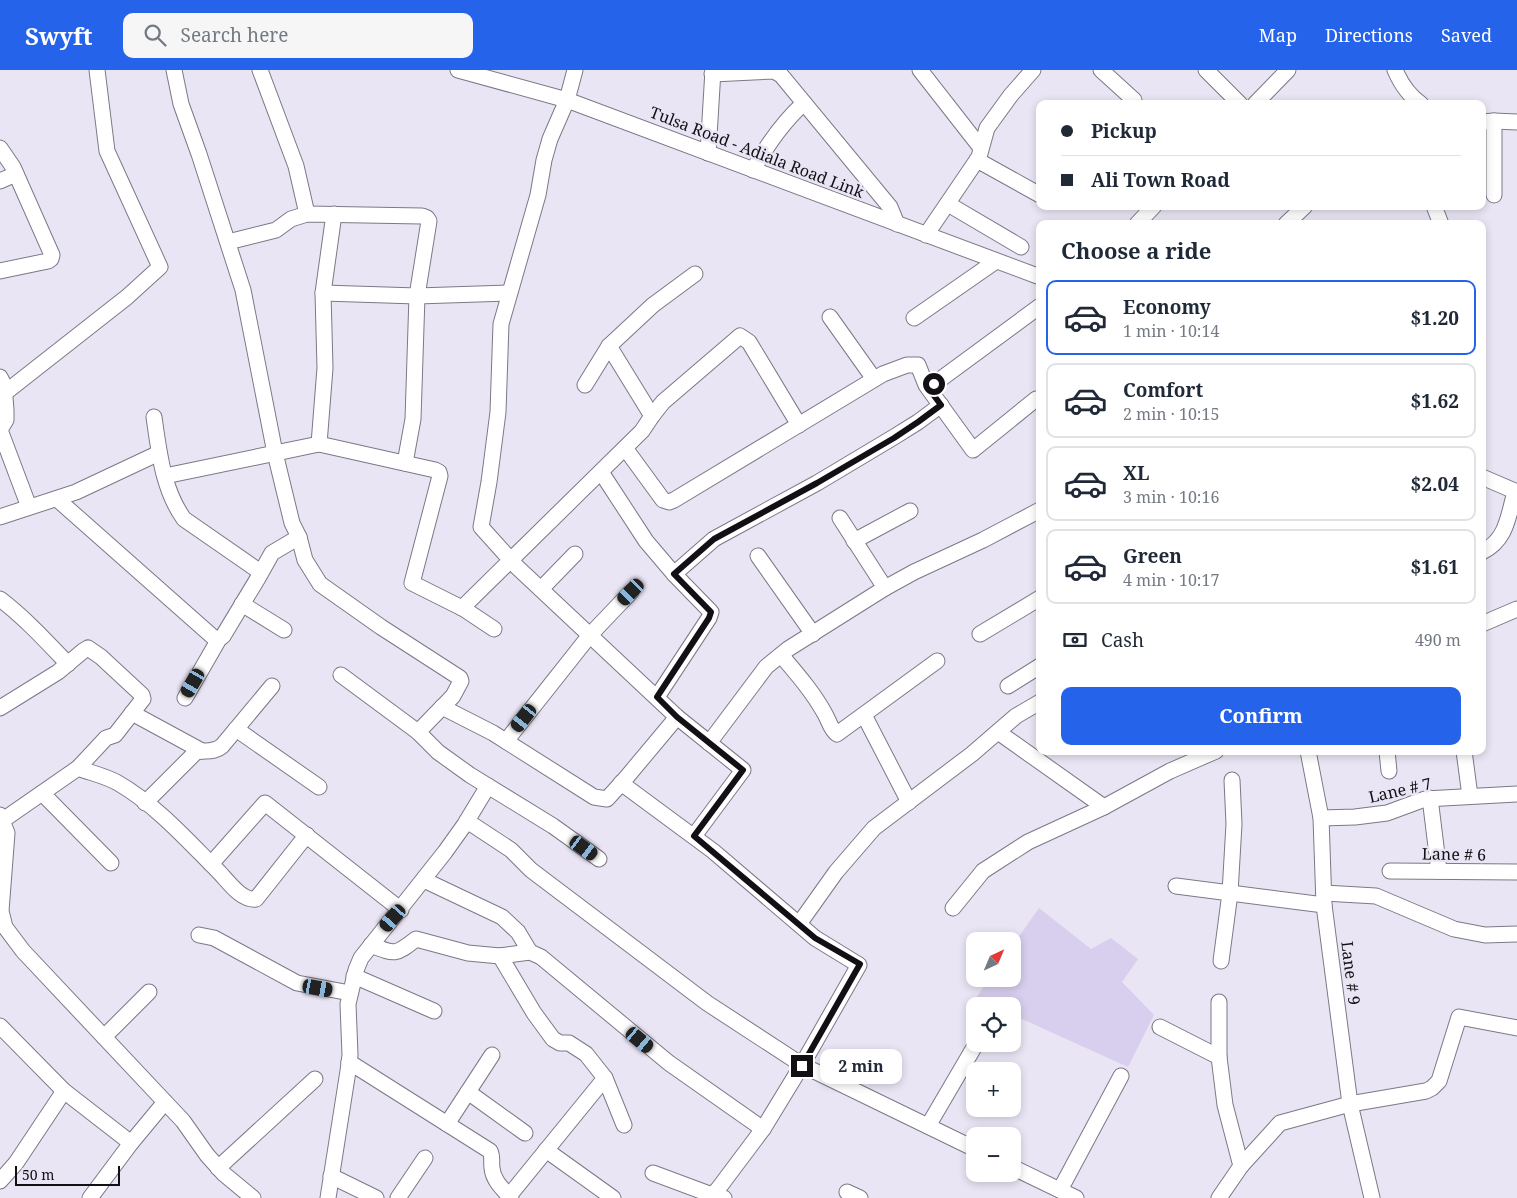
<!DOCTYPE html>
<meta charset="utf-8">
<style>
:root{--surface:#fff;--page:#f6f6f7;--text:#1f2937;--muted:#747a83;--line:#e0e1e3;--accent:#2563eb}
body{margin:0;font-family:"Noto Serif",serif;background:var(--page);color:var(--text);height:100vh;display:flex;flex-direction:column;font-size:19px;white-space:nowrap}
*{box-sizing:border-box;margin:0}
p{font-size:16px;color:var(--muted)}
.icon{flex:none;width:28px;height:28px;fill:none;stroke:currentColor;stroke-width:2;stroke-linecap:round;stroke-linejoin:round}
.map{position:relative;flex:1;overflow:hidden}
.sheet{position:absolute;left:1036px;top:150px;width:450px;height:535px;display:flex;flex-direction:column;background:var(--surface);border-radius:10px;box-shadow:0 2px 8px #0003}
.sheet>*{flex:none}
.top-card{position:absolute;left:1036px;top:30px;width:450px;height:110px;border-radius:10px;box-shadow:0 2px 8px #0003;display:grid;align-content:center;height:110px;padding:0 25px;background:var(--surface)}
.needle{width:32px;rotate:44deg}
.fabs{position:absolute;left:966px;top:862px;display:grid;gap:10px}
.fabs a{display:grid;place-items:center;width:55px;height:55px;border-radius:10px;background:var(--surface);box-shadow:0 2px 8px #0003;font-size:25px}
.scale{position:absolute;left:15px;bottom:12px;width:105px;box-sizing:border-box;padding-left:5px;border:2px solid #121015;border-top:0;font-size:14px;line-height:18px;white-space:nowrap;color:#121015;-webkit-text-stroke:4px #eae5f4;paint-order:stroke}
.end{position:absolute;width:22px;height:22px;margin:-11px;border:6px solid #121015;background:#fff;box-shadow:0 0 0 2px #fff}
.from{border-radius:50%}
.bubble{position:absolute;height:35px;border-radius:10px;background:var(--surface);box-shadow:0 2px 8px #0003;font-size:16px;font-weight:700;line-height:35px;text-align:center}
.car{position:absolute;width:15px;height:30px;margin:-15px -8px;border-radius:6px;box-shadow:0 0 4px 1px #0007;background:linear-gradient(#222 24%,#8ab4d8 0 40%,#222 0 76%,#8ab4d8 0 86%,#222 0)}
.top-card b{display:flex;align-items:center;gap:18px;height:48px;font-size:19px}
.top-card b+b{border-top:1px solid var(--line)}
.top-card i{width:12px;height:12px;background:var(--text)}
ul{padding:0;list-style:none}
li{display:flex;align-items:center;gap:15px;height:75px;margin:0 10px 8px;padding:0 15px;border:2px solid var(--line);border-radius:10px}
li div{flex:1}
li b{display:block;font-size:19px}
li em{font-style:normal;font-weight:700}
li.on{border-color:var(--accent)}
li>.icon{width:45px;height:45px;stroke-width:1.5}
h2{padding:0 25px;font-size:22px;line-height:60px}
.pay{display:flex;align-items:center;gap:12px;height:55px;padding:0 25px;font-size:19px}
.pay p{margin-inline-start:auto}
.cta{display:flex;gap:10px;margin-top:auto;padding:10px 25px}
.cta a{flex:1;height:58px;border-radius:10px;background:var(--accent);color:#fff;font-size:20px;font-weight:700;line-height:58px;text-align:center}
header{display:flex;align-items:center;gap:30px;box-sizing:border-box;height:70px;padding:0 25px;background:var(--accent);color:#fff}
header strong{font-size:24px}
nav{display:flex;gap:28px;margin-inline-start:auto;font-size:18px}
.search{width:350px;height:45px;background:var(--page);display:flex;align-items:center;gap:12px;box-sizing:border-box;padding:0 18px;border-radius:10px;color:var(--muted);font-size:19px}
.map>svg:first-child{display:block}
.green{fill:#d8ceee}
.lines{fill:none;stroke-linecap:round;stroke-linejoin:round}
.minor-casing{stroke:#7c7885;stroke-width:17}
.minor{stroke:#fff;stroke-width:15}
.route{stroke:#121015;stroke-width:6}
.labels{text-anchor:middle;stroke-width:5;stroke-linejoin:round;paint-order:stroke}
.street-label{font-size:16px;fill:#121015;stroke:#eae5f4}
</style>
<header>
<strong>Swyft</strong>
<div class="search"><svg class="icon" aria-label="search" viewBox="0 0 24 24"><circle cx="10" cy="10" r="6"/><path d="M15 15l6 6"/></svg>Search here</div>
<nav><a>Map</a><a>Directions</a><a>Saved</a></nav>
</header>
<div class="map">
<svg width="1517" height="1128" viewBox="0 0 1517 1128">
<rect width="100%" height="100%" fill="#eae5f4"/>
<!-- green -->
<polygon class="green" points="1039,838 1091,879 1111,868 1138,889 1122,912 1154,945 1128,997 1013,945 1012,936 993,936 976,928 989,909 1012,909 1013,875"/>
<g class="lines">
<!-- minor casing -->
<g class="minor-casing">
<g id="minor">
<polyline points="174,0 181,34 199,84 243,220 275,383 292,453 299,467 305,490 320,514 381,557 460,608 461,611 453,626 418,662"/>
<polyline points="260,0 296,96 307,144"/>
<polyline points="458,0 567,30 1040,207"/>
<polyline points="920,0 981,78"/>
<polyline points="1101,0 1134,30 1130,34"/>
<polyline points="1206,0 1240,34"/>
<path d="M1395 0C1401 14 1408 25 1421 34"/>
<polyline points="712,4 774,1 781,5 890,137 897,154"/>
<polyline points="1255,34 1288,0"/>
<polyline points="1494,51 1494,125"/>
<polyline points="1482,52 1494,51 1517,52"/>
<polyline points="0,78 13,97 52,185 51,189 48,191 0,201"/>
<polyline points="708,83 713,0"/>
<polyline points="977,90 1040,125"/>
<path d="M753 100C767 75 783 52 804 33"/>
<polyline points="0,111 16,104"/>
<polyline points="948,134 1021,177"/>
<polyline points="1434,136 1441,154"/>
<polyline points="1137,154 1154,136"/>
<polyline points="1286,154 1305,136"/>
<polyline points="926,165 979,87 987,58 1011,25 1033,0"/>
<polyline points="228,172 276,160 291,149 307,144 422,146 427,148 429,151 417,226 413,349 405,393"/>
<polyline points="323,223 417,226 509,223"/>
<polyline points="830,247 874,309"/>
<polyline points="914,248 996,191"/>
<polyline points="609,276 652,346"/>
<polyline points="0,307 4,315 6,340 6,350 0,360 29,437"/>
<polyline points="585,315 609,276 653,235 695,204"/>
<polyline points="929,319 934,314 1040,236"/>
<polyline points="6,322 127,227 160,197 107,81 97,0"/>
<path d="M154 347C159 382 163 420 184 449L259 501 260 503"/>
<polyline points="319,374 325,298 323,223 334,144"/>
<polyline points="625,378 663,430 669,432 674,430 883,304 907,295 918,295 926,315 973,380 1036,329"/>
<polyline points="601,402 646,471 674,504 711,542 709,548 657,627"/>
<polyline points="165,406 319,374 435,400 439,402 440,406 412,513 464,539 494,559"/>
<polyline points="1482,407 1517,422"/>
<polyline points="57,429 213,567 219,569"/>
<polyline points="0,447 76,422 159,383"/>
<polyline points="840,448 885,518"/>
<polyline points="854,471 910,441"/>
<path d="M1482 482C1507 470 1508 446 1515 422"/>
<polyline points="758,486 813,564"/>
<polyline points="674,504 714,469 817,413 894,367 918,352 941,335"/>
<polyline points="541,519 575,484"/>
<path d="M0 529C25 548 46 571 68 594"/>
<polyline points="242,534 284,560"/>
<polyline points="462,538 642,361 652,346 663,332 740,266 749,272 799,355"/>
<polyline points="1482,554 1517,539"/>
<polyline points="980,564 1040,528"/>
<path d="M781 585C797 604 813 622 825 644 829 651 831 660 837 664L937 591"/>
<polyline points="341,605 418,662 438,682 470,705 553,756 599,789"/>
<polyline points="1008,616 1040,596"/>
<polyline points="185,628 219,569 223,566 258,508 272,483 299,467"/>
<polyline points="442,637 493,663 594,727 607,729 626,708 677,647 517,497 481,457 489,412 498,342 501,254 538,125 544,90 550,69 567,30 575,0"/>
<polyline points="0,638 58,602 83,581 88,578 101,587 142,625 143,629 115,665 106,668 78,698 3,750"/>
<polyline points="132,643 202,681"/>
<polyline points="864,645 909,732"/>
<polyline points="677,647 743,700 694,766"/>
<polyline points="236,659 319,717"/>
<polyline points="998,662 1104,737 1170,701 1216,681"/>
<polyline points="506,671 590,565 631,522"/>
<polyline points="709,673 766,597 788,579 885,518 914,502 983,470 1040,440"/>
<polyline points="1308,681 1321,748 1324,835 1350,1034 1372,1128"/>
<polyline points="1387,681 1389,701"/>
<polyline points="1464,681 1470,726"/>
<path d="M78 698C91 703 106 706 118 713 156 735 187 770 218 801 228 811 241 831 256 829L298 776 307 765"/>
<polyline points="621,713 713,781 815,868 859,895 802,995 975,1079"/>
<polyline points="42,723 111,793"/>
<polyline points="1430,728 1439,801"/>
<path d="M145 733 196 682C206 680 214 683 222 676L272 616"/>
<polyline points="0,745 7,763 1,841 5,857 23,881 183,1051 207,1085 224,1104 253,1128"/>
<polyline points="1321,748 1355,747 1387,743 1425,729 1517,724"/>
<polyline points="467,751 511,780 531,800 707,933 802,995 763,1059 718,1119 712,1125 724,1128"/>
<polyline points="211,794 265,733 401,840"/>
<polyline points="1390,801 1517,802"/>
<polyline points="424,810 502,847 518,862 530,882"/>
<polyline points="1176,816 1324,835"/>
<polyline points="1324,823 1376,826 1454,859 1485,865 1517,864"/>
<polyline points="953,838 983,801 1028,772 1104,737"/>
<polyline points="799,854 836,802 874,758 972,684 1016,646 1040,632"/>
<polyline points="199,865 214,868 297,913 350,923"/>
<path d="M371 875C396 885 395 885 416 869L468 883 500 886 530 882 541 887 669 993 763 1059"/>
<polyline points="500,886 534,943 553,969 560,973 569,973 586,984 605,1008 624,1055"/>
<polyline points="1221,891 1230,823 1234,754 1232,710"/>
<polyline points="354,906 434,941"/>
<polyline points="1219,932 1219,987 1225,1035 1241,1096 1219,1128"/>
<polyline points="0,956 64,1021 131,1073"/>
<polyline points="1160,957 1219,987"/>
<polyline points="104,967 149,922"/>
<path d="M349 992 490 1081C493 1087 491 1092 492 1098 493 1110 502 1118 509 1126"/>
<polyline points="468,1022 525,1063"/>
<polyline points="447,1054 492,985"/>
<polyline points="928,1056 976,974"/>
<polyline points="546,1080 613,1128"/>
<polyline points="1241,1096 1280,1053 1350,1034 1426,1021 1432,1018 1439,1011 1459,947 1517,958"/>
<polyline points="1012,1097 1076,1128"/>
<polyline points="218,1098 315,1009"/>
<polyline points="653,1103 712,1125"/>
<polyline points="331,1106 376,1128"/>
<polyline points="0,1111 16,1093 64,1021"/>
<polyline points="1060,1120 1121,1006"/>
<polyline points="847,1122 860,1128"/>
<polyline points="90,1128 131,1073 165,1032"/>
<polyline points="328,1128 348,1001 350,985 348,934 356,900 361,888 445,782 465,754 488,716"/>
<polyline points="398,1128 425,1088"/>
<polyline points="511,1128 509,1126 605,1008"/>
</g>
</g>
<!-- minor -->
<use href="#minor" class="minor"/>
</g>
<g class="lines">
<!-- route -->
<polyline class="route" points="802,996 860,894 815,868 694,766 743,700 677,647 657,627 709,548 711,542 674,504 714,469 817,413 894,368 918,352 941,335 929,319 934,314"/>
</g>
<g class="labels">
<!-- street labels -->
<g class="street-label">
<text transform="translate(757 82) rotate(21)" y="6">Tulsa Road - Adiala Road Link</text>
<text transform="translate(1400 720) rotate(-13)" y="6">Lane # 7</text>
<text transform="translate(1454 784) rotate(1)" y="6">Lane # 6</text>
<text transform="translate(1351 903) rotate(83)" y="6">Lane # 9</text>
</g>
</g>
</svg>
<div class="fabs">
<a><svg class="needle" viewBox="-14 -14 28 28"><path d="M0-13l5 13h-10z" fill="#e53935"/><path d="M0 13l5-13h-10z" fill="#747a83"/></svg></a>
<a><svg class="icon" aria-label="locate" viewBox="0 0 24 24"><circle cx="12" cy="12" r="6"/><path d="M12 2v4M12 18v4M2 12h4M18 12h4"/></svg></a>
<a>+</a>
<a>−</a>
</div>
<div class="scale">50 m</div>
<i class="end from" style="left:934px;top:314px"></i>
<i class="end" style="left:802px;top:996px"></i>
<div class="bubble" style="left:820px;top:979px;width:82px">2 min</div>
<i class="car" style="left:631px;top:522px;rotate:224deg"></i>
<i class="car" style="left:193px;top:613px;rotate:210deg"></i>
<i class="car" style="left:524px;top:648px;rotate:218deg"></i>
<i class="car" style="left:584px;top:778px;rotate:126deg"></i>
<i class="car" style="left:393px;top:848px;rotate:221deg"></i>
<i class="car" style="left:318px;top:918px;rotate:100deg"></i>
<i class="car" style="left:640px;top:970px;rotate:130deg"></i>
<div class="top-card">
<b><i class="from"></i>Pickup</b>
<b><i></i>Ali Town Road</b>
</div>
<section class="sheet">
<h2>Choose a ride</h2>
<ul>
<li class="on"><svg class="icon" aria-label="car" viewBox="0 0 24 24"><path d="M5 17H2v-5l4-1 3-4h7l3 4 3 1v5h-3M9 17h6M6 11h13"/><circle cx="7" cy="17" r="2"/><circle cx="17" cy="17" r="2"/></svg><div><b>Economy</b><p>1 min · 10:14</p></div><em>$1.20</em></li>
<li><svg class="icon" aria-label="car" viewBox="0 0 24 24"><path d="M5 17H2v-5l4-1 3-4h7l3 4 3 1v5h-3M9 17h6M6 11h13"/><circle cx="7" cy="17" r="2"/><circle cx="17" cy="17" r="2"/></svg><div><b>Comfort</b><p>2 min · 10:15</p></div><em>$1.62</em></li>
<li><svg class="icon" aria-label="car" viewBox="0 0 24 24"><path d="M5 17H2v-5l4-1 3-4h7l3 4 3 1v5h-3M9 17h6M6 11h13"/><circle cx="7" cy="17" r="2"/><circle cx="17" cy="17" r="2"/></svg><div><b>XL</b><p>3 min · 10:16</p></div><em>$2.04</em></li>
<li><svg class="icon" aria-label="car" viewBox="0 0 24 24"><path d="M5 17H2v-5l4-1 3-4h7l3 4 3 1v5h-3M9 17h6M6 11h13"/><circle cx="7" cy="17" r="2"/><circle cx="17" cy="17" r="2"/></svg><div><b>Green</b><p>4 min · 10:17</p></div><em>$1.61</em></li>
</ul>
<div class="pay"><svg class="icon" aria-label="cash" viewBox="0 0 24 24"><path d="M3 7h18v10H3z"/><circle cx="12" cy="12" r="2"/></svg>Cash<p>490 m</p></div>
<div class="cta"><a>Confirm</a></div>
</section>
</div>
